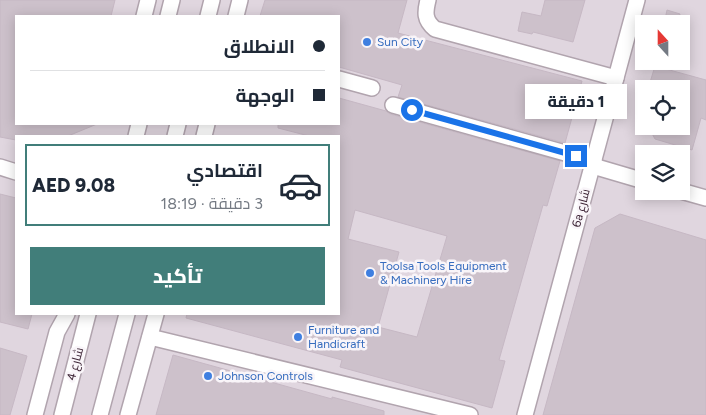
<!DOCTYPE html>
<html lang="ar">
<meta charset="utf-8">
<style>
:root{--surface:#fff;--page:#f2f2f3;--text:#1f2937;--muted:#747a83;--line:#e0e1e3;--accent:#417e7a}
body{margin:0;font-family:Figtree,Cairo,sans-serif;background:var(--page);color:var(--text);direction:rtl;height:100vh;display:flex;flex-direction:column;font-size:19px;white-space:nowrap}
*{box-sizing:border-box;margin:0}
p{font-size:16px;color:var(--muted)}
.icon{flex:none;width:28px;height:28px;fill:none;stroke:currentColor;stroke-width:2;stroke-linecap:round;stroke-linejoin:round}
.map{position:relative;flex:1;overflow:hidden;direction:ltr}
.drawer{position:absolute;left:15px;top:135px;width:325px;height:180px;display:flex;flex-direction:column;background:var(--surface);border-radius:0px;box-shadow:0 2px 12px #0003;direction:rtl}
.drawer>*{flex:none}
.hud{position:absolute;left:15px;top:15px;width:325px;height:110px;border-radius:0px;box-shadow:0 2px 12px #0003;direction:rtl;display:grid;align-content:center;height:110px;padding:0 15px;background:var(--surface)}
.needle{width:32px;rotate:339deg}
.buttons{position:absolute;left:635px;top:15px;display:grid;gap:10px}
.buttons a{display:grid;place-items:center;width:55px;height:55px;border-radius:0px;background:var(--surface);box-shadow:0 2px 12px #0003;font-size:25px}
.end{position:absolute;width:22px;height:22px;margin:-11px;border:6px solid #1a73e8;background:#fff;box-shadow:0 0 0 2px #fff}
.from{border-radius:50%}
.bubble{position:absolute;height:35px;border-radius:0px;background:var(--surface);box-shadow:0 2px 12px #0003;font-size:16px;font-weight:800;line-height:35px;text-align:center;direction:rtl}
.hud b{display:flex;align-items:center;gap:18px;height:48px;font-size:19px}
.hud b+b{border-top:1px solid var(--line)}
.hud i{width:12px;height:12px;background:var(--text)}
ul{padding:9px 0 0;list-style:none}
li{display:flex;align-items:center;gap:15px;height:82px;margin:0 10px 8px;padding:0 5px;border:2px solid transparent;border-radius:0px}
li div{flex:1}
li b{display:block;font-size:19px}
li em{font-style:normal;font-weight:800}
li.active{border-color:var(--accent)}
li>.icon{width:45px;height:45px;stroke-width:1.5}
.primary-button{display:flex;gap:10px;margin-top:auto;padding:10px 15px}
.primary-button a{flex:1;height:58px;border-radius:0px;background:var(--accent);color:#fff;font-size:20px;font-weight:800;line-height:58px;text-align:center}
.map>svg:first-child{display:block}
.built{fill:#e0d6df;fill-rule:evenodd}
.building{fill:#cdc1cb;stroke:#c6b8c4;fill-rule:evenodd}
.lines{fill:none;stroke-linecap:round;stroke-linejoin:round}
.minor-casing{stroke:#b1a4ae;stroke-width:18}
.minor{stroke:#fff;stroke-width:15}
.route{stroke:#1a73e8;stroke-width:6}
.shop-dot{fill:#3f7fe0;stroke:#f9f5f9;stroke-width:2}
.labels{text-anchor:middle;stroke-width:5;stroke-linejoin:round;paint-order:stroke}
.shop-label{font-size:12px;fill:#366cbe;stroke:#f9f5f9;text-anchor:start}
.street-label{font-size:12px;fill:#3d2536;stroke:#f9f5f9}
</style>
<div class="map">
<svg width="706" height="415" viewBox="0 0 706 415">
<rect width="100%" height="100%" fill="#ede5ec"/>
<!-- built -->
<path class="built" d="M0 0H706V415H0ZM16 16H339V124H16ZM644 24H681V61H644ZM644 89H681V126H644ZM16 136H339V314H16ZM644 154H681V191H644Z"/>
<!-- building -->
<g class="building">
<polygon points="0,0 115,0 111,16 16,16 16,124 97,124 68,136 16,136 16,140 0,137"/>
<polygon points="265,0 407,0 398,33 582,81 565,143 398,97 402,85 339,67 339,16 260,16"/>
<polygon points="545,0 585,0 573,42 533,32 532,34 518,31 522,12 541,16"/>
<polygon points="667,10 680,14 678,24 664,24"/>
<polygon points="655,66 706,80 706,120 701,118 692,150 655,139 648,126 681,126 681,89 648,89"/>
<path d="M339 98 386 111 390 114 560 161 547 206 543 205 499 360 505 361 492 408 340 367 342 360 186 318 187 314H339V136H309L278 128V124H339ZM355 210 447 236 417 337 378 327 399 252 348 239Z"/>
<polygon points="0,194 16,198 16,314 32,314 28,329 0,322"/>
<polygon points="620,214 706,240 706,415 543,415 595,228"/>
<polygon points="0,348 27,356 10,415 0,415"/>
<polygon points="173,355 332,399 332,397 384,411 384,415 156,415"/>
</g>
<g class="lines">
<!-- minor casing -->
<g class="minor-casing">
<g id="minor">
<path d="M428 0C425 12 424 20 435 29L616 78"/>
<polyline points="144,16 148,0"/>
<polyline points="168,16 172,0"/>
<polyline points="208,16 212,0"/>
<polyline points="236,16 240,0"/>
<polyline points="339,79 372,88"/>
<polyline points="393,105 594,161"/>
<polyline points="136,136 139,124"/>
<polyline points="175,136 178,124"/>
<polyline points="204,136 207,124"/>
<polyline points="593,166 644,181"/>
<polyline points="0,167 16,172"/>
<polyline points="681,191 706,198"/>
<polyline points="150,337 470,415"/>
<polyline points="35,415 57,332 67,314"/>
<polyline points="62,415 88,314"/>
<polyline points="100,415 127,314"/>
<polyline points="128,415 156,314"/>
<polyline points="525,415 637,0"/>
</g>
</g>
<!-- minor -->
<use href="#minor" class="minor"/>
</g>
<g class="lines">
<!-- route -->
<polyline class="route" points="412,110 576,156"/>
</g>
<!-- markers -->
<g class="shop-dot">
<circle cx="367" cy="42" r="5"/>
<circle cx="370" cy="273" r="5"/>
<circle cx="298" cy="337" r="5"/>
<circle cx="208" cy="376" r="5"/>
</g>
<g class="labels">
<!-- shop labels -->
<g class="shop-label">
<text x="377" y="46">Sun City</text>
<text x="380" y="270">Toolsa Tools Equipment<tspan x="380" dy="14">&amp; Machinery Hire</tspan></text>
<text x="308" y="334">Furniture and<tspan x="308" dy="14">Handicraft</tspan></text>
<text x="218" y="380">Johnson Controls</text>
</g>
<!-- street labels -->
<g class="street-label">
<text transform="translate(581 208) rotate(-75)" y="4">6a شارع</text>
<text transform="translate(75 364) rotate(-75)" y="4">شارع 4</text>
</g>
</g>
</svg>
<div class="buttons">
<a><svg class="needle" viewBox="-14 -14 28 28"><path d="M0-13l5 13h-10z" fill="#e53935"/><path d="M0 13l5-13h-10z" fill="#747a83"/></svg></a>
<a><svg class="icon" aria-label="locate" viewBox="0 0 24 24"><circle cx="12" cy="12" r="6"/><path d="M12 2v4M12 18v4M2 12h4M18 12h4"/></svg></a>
<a><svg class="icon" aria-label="layers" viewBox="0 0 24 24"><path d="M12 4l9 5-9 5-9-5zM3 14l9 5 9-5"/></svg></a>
</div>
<i class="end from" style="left:412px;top:110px"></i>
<i class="end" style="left:576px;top:156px"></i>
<div class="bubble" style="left:525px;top:84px;width:102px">1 دقيقة</div>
<div class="hud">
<b><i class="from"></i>الانطلاق</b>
<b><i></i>الوجهة</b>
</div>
<section class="drawer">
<ul>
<li class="active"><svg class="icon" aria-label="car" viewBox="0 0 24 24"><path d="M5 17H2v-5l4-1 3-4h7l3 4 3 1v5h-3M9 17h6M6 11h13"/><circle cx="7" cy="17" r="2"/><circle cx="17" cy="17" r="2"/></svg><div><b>اقتصادي</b><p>3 دقيقة · 18:19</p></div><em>AED 9.08</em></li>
</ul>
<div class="primary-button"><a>تأكيد</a></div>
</section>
</div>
